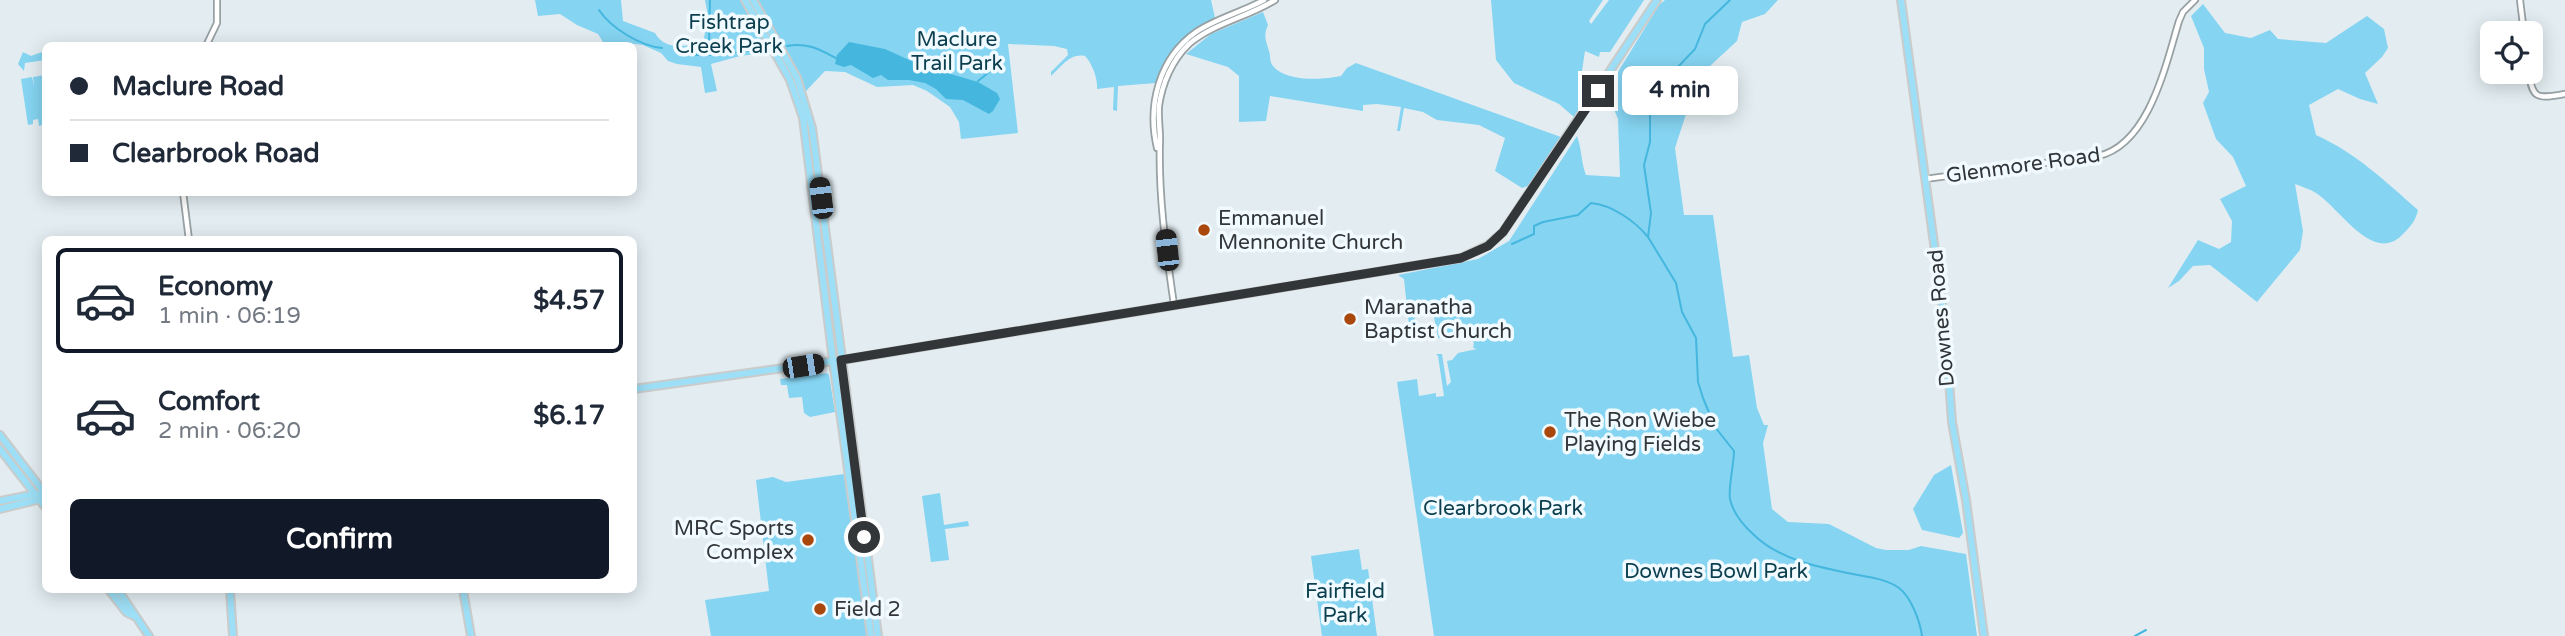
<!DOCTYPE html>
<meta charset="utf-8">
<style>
:root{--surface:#fff;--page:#f2f2f3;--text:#1f2937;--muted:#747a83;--line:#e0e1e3;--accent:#111827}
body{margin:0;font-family:"Varela Round",sans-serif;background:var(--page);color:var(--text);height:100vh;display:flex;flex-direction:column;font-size:26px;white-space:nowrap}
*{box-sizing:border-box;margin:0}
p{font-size:23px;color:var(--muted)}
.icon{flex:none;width:38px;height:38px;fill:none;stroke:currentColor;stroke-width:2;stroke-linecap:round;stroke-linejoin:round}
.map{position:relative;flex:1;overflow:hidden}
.drawer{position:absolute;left:42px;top:236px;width:595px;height:357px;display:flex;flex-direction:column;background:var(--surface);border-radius:10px;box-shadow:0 4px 18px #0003}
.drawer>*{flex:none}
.hud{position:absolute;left:42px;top:42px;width:595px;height:154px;border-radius:10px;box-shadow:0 4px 18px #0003;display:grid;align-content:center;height:154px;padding:0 28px;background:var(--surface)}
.fabs{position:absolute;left:2480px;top:21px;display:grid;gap:14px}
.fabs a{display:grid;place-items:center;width:63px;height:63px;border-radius:10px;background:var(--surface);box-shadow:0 4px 18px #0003;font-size:35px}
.end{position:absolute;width:32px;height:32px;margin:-16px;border:9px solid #323638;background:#fff;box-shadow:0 0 0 4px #fff}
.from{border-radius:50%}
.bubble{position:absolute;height:49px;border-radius:10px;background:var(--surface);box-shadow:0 4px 18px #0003;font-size:23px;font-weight:700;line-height:49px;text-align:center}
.car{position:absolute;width:21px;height:42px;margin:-21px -10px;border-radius:9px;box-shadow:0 0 5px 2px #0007;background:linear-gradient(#222 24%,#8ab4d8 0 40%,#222 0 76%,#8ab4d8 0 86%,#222 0)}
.hud b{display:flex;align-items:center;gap:24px;height:66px;font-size:26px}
.hud b+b{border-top:2px solid var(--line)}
.hud i{width:18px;height:18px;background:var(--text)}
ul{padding:12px 0 0;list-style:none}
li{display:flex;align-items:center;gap:21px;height:105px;margin:0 14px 10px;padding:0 14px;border:4px solid transparent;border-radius:10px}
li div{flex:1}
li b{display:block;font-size:26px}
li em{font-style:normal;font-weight:700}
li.selected{border-color:var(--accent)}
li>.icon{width:63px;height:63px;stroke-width:1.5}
.cta{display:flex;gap:14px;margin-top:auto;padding:14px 28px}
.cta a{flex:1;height:80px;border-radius:10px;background:var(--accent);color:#fff;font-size:28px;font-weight:700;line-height:80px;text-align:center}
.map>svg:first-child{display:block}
.green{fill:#85d4f2}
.water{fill:#45b7de}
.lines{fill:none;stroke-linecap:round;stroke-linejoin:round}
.stream{stroke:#45b7de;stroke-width:2}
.minor-casing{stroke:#97a0a3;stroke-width:8}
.major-casing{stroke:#cacbcb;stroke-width:10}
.minor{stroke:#fff;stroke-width:4.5}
.major{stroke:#9ddff6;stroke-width:6}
.route{stroke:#323638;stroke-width:9}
.poi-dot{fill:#a9470d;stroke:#f1fbff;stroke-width:2.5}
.labels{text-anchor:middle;stroke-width:7;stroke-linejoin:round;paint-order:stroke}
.park-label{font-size:21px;fill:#0b3e4e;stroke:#f1fbff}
.street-label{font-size:21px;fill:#323638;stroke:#f1fbff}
.poi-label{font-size:21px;fill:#323638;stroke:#f1fbff;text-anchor:start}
</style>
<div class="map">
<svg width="2565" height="636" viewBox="0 0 2565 636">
<rect width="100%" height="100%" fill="#e3edf1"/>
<!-- green -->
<g class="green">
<path d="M535 0H621L623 21 655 33C665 51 685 46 703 43L708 16 705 0H740L771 52 740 56 711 64 717 91 705 93 701 67 677 64 668 61 661 53 643 45 627 43V45H614L603 42 598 34 577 25 560 14 538 16Z"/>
<path d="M757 0H1211L1215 18C1182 34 1170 50 1156 83L1118 86 1117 111 1113 110 1114 87 1097 89C1098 79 1092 63 1085 56 1070 53 1062 66 1051 76V72L1068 55 1067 49 1054 46 1008 44 1018 133 961 139 959 122 950 107 927 91 913 85 877 87 845 72 825 71 806 91Z"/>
<polygon points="1491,0 1603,0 1589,21 1591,24 1609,0 1644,0 1610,52 1600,52 1599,57 1585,51 1579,91 1582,109 1575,118 1559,104 1514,83 1496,60"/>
<path d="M1665 0H1778L1765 14 1742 22 1737 41 1698 77 1675 148 1684 215H1713L1733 357 1749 355 1757 408 1764 425H1768L1763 443 1772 509 1788 522 1829 524 1876 548 1886 550H1909L1921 546 1966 554 1977 636H1434L1397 382 1417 379 1419 396 1436 393V397L1444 396 1438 356 1436 354H1442L1447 386 1451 382 1447 361 1452 360 1458 353 1477 349 1473 348 1474 343C1465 333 1450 336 1438 338L1433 312 1414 314 1418 339 1410 335 1404 279 1398 275 1478 259 1509 241 1577 136C1582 150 1581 162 1586 175L1620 177 1618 119 1611 102 1599 103 1659 5Z"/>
<path d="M2203 4 2225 33 2251 38 2270 30 2278 39 2326 43 2367 16 2384 29 2388 48 2382 57 2365 73 2378 104 2360 99 2338 89 2309 105 2316 135C2356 153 2385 181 2418 210 2416 220 2411 226 2404 233 2374 267 2340 208 2316 193 2310 189 2302 187 2295 184L2303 231 2300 250 2257 302 2210 265 2193 266 2179 281 2168 288 2198 240 2219 249 2231 242 2232 221 2220 199 2246 186 2233 157 2216 139 2203 103 2209 92 2204 69V48L2191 16Z"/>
<path d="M1263 12 1268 25C1263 36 1266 40 1269 51 1271 57 1269 61 1273 66 1285 82 1323 80 1341 76L1347 68 1356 63 1561 137 1528 186 1522 188 1495 171 1505 138 1479 125 1437 120 1423 112 1404 108 1400 131H1397L1401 107 1377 104 1363 105V111L1270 96 1266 121 1239 122V76L1228 67 1186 54 1211 34Z"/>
<polygon points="45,51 45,60 25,63 24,71 18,64 23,52 31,56"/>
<polygon points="45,75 45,124 39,126 38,119 33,120 33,124 28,125 21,79 32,77 34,86 33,77"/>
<polygon points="827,373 829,375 835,412 810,417 804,413 802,397 789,398 787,385 781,385 780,379"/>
<polygon points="1951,465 1963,533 1959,538 1922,530 1913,509 1934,475"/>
<polygon points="844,474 867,636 711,636 705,600 769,591 756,480 773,477 786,482"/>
<polygon points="940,493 944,525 968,521 969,526 945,529 949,560 931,562 922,496"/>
<polygon points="1359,549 1362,570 1368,569 1377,636 1322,636 1311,556"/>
</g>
<!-- water -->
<polygon class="water" points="849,42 885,49 920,65 978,82 997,93 1000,99 993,111 989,114 963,100 946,99 936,89 925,83 909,80 888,80 881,75 873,78 851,65 844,67 835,64 837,55"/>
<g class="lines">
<!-- stream -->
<g class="stream">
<path d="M1730 0 1705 24 1695 49 1675 70 1650 112V142L1644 165 1651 213 1648 237 1676 283 1682 312 1696 338 1698 382 1703 398 1715 427 1734 451C1734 464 1728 488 1730 499 1733 513 1744 526 1754 535 1780 560 1818 567 1853 574 1868 577 1887 579 1899 588 1911 597 1920 621 1922 636"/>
<path d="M599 10C611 28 640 46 662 48"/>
<path d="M787 46C808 42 820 50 838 59"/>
<polyline points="679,51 695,55 713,55 764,49"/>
<polyline points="696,54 709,44 710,0"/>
<polyline points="978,81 999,64"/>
<path d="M1512 244 1534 234V226L1543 222 1578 215 1591 203C1612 205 1635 221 1648 237"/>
<polyline points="2135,636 2146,630"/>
</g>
<!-- minor casing -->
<g class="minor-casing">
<g id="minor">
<polyline points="2520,0 2524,33"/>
<polyline points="206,46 217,23 217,0"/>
<path d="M2529 72C2532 101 2539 98 2565 94"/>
<path d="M1157 148C1147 105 1159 58 1196 32 1217 18 1242 12 1264 0"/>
<path d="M1925 179 2098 156C2149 145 2166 64 2179 21L2183 12 2195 0"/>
<polyline points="183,192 189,240"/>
<path d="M1174 305C1166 250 1158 194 1160 139 1160 128 1158 117 1159 106 1162 84 1172 60 1189 44 1214 23 1248 17 1275 0"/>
</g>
</g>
<!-- major casing -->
<g class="major-casing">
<g id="major">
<polyline points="745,0 790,80 803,118 833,361 871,636"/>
<polyline points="753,0 797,78 812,128 878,636"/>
<polyline points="1901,0 1945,325 1952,422 1966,500 1984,636"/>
<polyline points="634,389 848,359 1461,258 1488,245 1503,232 1657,0"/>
<polyline points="0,435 46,495 35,494 0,501"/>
<polyline points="0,449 46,508"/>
<polyline points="0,509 41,499"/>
<polyline points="109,590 126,612 134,616"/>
<polyline points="118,590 149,636"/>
<polyline points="230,590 233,636"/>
<polyline points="463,590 471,636"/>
</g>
</g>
<!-- minor -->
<use href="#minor" class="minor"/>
<!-- major -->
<use href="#major" class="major"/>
</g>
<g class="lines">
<!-- route -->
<polyline class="route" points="864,537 841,360 1461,258 1488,246 1503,232 1598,91"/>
</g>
<!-- markers -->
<g class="poi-dot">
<circle cx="1204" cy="230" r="7"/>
<circle cx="1350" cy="319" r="7"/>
<circle cx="1550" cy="432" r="7"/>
<circle cx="808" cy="540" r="7"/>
<circle cx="820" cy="609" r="7"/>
</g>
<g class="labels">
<!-- park labels -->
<g class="park-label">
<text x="729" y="29">Fishtrap<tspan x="729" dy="24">Creek Park</tspan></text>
<text x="957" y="46">Maclure<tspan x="957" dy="24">Trail Park</tspan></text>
<text x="1503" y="515">Clearbrook Park</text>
<text x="1716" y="578">Downes Bowl Park</text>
<text x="1345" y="598">Fairfield<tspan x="1345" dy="24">Park</tspan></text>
</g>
<!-- street labels -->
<g class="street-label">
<text transform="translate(2023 165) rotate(-8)" y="7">Glenmore Road</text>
<text transform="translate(1941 318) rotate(-95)" y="7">Downes Road</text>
</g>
<!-- poi labels -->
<g class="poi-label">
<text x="1218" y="225">Emmanuel<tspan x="1218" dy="24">Mennonite Church</tspan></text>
<text x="1364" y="314">Maranatha<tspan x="1364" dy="24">Baptist Church</tspan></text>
<text x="1564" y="427">The Ron Wiebe<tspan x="1564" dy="24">Playing Fields</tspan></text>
<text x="794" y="535" text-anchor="end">MRC Sports<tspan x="794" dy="24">Complex</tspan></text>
<text x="834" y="616">Field 2</text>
</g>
</g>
</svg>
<div class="fabs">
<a><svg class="icon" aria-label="locate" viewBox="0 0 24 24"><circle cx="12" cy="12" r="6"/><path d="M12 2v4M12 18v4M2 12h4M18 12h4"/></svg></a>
</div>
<i class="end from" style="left:864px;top:537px"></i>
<i class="end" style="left:1598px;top:91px"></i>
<div class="bubble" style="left:1622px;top:66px;width:116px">4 min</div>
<i class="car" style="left:821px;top:198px;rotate:353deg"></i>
<i class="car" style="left:1167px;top:250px;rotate:354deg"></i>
<i class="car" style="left:803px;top:366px;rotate:81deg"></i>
<div class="hud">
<b><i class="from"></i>Maclure Road</b>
<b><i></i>Clearbrook Road</b>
</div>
<section class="drawer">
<ul>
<li class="selected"><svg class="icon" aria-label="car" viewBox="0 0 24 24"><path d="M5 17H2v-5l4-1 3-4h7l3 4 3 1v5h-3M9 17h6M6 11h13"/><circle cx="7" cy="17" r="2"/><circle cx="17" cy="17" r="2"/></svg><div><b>Economy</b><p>1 min · 06:19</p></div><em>$4.57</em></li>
<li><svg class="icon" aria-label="car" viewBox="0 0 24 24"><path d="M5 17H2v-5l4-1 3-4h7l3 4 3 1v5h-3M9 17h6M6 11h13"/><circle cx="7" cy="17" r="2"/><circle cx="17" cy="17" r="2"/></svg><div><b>Comfort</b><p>2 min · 06:20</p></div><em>$6.17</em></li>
</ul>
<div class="cta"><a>Confirm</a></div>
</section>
</div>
